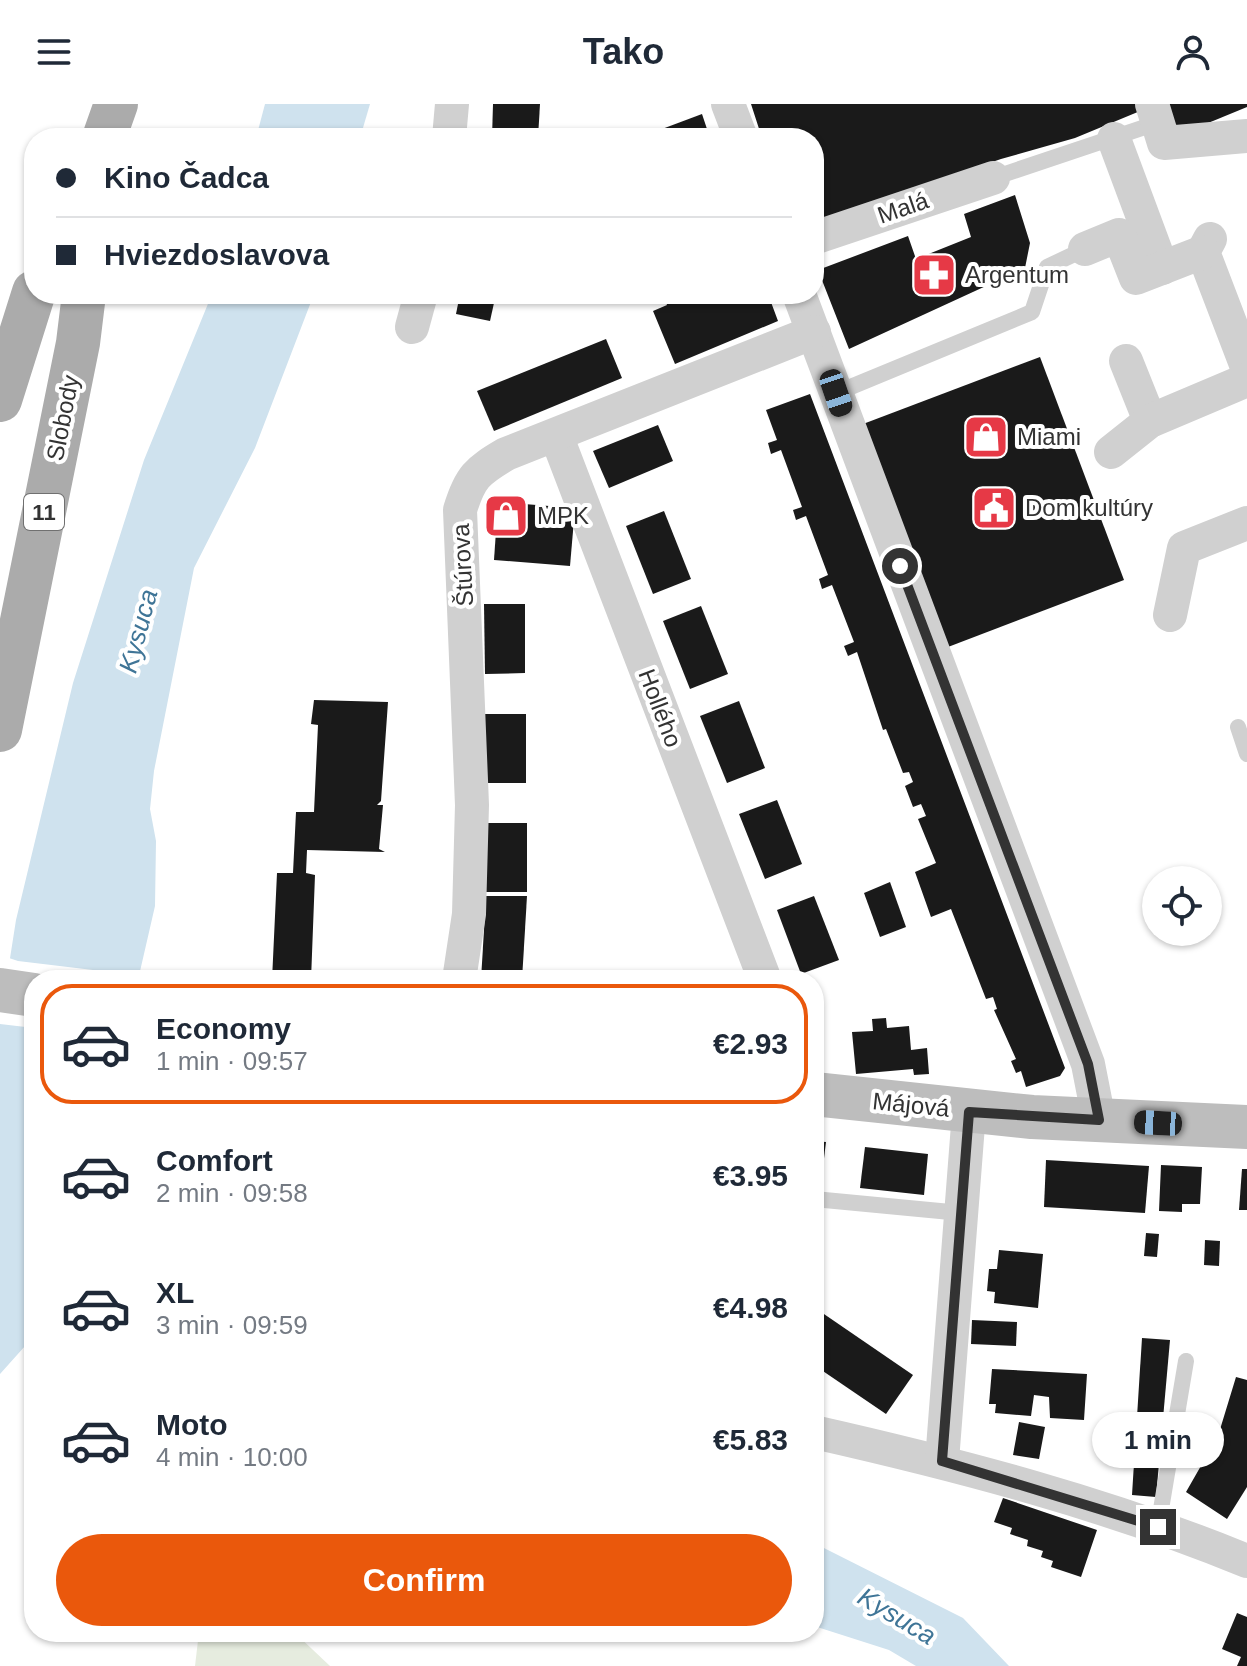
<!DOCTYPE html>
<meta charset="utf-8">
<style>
:root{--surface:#fff;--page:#f6f6f7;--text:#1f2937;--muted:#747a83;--line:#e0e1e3;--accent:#ea580c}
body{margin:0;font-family:Arial,sans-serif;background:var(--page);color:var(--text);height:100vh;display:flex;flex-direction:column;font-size:30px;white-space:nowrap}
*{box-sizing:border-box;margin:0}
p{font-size:26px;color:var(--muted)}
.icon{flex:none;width:44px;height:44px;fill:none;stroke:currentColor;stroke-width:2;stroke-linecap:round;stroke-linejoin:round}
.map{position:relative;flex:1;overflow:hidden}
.panel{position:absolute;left:24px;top:866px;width:800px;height:672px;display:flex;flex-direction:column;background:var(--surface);border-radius:32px;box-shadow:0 2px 6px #0004}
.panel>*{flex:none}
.hud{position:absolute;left:24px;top:24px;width:800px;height:176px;border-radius:32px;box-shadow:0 2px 6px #0004;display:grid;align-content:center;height:176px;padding:0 32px;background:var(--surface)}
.tools{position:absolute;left:1142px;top:762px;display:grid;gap:16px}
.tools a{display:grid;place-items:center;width:80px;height:80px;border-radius:50%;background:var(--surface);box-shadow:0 2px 6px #0004;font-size:40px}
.end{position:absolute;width:36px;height:36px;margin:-18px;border:10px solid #333;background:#fff;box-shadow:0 0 0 4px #fff}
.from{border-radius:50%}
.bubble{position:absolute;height:56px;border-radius:28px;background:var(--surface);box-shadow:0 2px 6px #0004;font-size:26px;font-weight:700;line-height:56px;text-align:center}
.car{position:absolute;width:24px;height:48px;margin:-24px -12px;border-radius:10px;box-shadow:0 0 6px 2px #0007;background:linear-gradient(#222 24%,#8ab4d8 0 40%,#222 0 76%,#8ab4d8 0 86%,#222 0)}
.hud b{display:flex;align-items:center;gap:28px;height:76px;font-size:30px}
.hud b+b{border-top:2px solid var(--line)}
.hud i{width:20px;height:20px;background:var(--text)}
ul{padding:14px 0 0;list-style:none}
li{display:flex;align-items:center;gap:24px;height:120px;margin:0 16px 12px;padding:0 16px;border:4px solid transparent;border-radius:32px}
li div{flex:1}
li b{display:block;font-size:30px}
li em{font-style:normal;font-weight:700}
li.active{border-color:var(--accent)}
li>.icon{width:72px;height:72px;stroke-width:1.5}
.primary-button{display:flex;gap:16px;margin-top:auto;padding:16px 32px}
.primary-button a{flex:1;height:92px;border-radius:48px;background:var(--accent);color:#fff;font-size:32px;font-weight:700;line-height:92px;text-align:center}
header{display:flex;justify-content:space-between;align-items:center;height:104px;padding:0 32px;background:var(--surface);font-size:36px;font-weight:700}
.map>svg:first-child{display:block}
.green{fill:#e6ecdf}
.water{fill:#cfe2ee}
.pier{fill:#fff}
.building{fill:#1a1a1a}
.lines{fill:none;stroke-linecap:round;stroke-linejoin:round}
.lane{stroke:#d0d0d0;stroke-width:16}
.street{stroke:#d0d0d0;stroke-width:34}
.secondary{stroke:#bdbdbd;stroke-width:44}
.primary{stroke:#ababab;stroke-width:44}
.route{stroke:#333;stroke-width:10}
.labels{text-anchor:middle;stroke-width:8;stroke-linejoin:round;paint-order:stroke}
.shield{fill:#fff;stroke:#707070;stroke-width:2}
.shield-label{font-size:22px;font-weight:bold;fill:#333}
.street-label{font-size:24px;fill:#333;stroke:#fff}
.poi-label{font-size:24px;fill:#333;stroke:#fff;text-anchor:start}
.water-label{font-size:26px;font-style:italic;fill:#3f7597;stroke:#fff}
</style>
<header><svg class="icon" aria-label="menu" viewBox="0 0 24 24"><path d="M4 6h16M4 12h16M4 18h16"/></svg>Tako<svg class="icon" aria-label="person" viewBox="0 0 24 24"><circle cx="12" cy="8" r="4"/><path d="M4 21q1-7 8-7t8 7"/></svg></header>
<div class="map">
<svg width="1247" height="1562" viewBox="0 0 1247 1562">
<rect width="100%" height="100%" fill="#fff"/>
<!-- green -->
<polygon class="green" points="199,1528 294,1528 330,1562 195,1562"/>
<!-- water -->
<g class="water">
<polygon points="265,0 370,0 360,34 256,34"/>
<polygon points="212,190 314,190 255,344 194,464 154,667 150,705 156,737 155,802 138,876 34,876 34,1232 0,1270 0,918 16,816 73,579 144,356"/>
<polygon points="814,1439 963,1514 1009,1562 916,1562 889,1546 814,1522"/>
</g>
<!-- pier -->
<polygon class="pier" points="6,853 18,857 143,872 142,876 34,876 34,924 0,920 0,893"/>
<!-- building -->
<g class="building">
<polygon points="493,0 540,0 538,34 492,34"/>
<polygon points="751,0 1143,0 1145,5 1075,34 1001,55 814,119 814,34 762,34"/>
<polygon points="1168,0 1247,0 1247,3 1179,31"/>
<polygon points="702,10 710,34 656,34 654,28"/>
<polygon points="1015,91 1030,139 1025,164 849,245 818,166 908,132 916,155 971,133 964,110"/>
<polygon points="460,190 496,190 490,217 456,210"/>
<polygon points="672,190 768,190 778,217 675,260 653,207 667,201 664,193"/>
<polygon points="606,235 622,274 494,327 477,287"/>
<polygon points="1040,253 1124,476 948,543 863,320"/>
<polygon points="810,290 1065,964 1060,972 1026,983 1021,967 1016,969 1011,957 1016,955 994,906 997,905 993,893 986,895 951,805 931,813 915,768 936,759 918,715 926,712 921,700 913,703 905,682 913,678 909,668 903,669 886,625 883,626 857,548 848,552 844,542 854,538 832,481 822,485 819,475 828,471 806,412 796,416 793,406 802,403 781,346 771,350 768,339 777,336 766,306"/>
<polygon points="658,321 673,357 609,384 593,347"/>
<polygon points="498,398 575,404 570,462 494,456"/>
<polygon points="664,407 691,475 653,490 626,422"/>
<polygon points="484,500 525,500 525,569 485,570"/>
<polygon points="701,502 728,570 690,585 663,517"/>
<polygon points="314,596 388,598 381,697 377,701 383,701 379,745 385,748 307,746 306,769 315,771 311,876 272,876 277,769 293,769 296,708 314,708 318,621 311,620"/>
<polygon points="739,597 765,664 727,679 700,612"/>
<polygon points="484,610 526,610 526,679 485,679"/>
<polygon points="777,696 802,760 765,775 739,710"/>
<rect x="486" y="719" width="41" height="69"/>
<polygon points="890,778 906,823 880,833 864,789"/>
<polygon points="486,792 527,792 522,876 481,876"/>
<polygon points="814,792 839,856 801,870 777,806"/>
<polygon points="573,869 612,874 612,876 572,876"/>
<polygon points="886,914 887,924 909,922 911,946 927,944 929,970 914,971 913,965 856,970 852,928 873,927 872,915"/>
<polygon points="814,1037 826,1038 821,1079 814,1078"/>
<polygon points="865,1043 928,1050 924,1091 860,1084"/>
<polygon points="1046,1056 1149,1062 1145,1109 1044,1103"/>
<polygon points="1161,1061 1202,1063 1200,1100 1182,1100 1182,1108 1159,1107"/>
<polygon points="1242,1065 1247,1065 1247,1106 1239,1106"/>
<polygon points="1146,1129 1159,1130 1157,1153 1144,1152"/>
<polygon points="1205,1136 1220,1137 1219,1162 1204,1161"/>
<polygon points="999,1146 1043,1150 1038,1204 994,1199 995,1188 987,1187 989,1165 997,1165"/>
<polygon points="821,1208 913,1271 886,1310 814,1261 814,1217"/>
<polygon points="972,1216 1017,1218 1016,1242 971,1240"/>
<polygon points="1142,1234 1170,1236 1156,1393 1132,1391"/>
<polygon points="992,1265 1087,1270 1084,1316 1050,1314 1049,1293 1034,1291 1031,1312 995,1309 996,1300 989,1300"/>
<polygon points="1236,1273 1247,1276 1247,1383 1227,1415 1186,1388 1218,1332"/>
<polygon points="1019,1318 1045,1323 1039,1355 1013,1351"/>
<polygon points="1003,1394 1097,1426 1081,1473 1051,1463 1053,1457 1041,1453 1043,1447 1027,1442 1028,1436 1010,1430 1012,1424 994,1418"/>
<polygon points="1237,1509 1247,1513 1247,1562 1237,1562 1241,1553 1222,1545"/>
</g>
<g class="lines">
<!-- lane -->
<g class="lane">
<polyline points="993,74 1157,19"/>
<polyline points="836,289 1032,208 1047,163 1085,145"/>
<polyline points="1238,623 1247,650"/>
<polyline points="814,1095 961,1109"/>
<polyline points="1158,1423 1186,1257"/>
</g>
<!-- street -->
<g class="street">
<polyline points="728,0 741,34"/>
<polyline points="1152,0 1164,39 1247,32"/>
<polyline points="449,34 452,0"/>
<polyline points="1114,35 1162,164"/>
<polyline points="814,134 993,74"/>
<polyline points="1210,135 1203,148 1247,263"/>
<polyline points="1085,145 1119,131 1136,174 1203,148"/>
<polyline points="799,190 1088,960 1099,1016"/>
<polyline points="412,223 421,190"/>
<polyline points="1126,257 1150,317"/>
<polyline points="556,331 765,876"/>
<polyline points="1111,348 1150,317 1247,276"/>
<polyline points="1170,511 1184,444 1247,419"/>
<path d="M459 876 469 810 472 701 460 406C470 373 477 367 506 350L814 228"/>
<path d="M814 1328C960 1361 1108 1400 1247 1457"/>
<polyline points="942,1357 969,1008"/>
</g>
<!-- secondary -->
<g class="secondary">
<polyline points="0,886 34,891"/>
<polyline points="814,990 1032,1013 1247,1023"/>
</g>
<!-- primary -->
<g class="primary">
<polyline points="104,34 116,0"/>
<polyline points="0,296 34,188"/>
<polyline points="0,626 78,239 84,190"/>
</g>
</g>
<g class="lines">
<!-- route -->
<polyline class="route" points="900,462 1088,960 1099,1016 969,1008 942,1357 1158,1423"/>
</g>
<!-- icons -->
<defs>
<g id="pharmacy-square" transform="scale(2.3)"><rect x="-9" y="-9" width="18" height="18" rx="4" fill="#e63946" stroke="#fff"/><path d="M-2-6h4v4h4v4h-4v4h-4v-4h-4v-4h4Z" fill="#fff"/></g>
<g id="shop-square" transform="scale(2.3)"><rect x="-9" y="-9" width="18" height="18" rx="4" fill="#e63946" stroke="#fff"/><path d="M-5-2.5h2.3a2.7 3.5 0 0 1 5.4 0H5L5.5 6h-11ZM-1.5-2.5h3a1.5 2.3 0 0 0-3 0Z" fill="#fff"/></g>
<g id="civic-square" transform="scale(2.3)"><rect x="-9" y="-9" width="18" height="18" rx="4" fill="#e63946" stroke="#fff"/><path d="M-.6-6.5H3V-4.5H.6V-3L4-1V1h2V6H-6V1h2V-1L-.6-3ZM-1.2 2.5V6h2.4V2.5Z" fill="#fff"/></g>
</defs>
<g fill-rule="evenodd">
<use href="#pharmacy-square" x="934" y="171"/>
<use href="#shop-square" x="986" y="333"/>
<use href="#civic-square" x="994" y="404"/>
<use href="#shop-square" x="506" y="412"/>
</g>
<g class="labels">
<!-- shield labels -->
<rect class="shield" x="24" y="390" width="40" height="36" rx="6"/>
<g class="shield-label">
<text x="44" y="416">11</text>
</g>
<!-- street labels -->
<g class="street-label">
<text transform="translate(903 104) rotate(-19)" y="8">Malá</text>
<text transform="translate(63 314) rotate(-79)" y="8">Slobody</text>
<text transform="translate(463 461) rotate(-93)" y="8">Štúrova</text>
<text transform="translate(660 604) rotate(69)" y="8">Hollého</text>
<text transform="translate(911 1001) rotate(6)" y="8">Májová</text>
</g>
<!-- poi labels -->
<g class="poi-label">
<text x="965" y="179">Argentum</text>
<text x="1017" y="341">Miami</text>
<text x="1025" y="412">Dom kultúry</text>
<text x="537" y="420">MPK</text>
</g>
<!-- water labels -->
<g class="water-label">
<text transform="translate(138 527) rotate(-75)" y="9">Kysuca</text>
<text transform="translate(897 1512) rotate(31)" y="9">Kysuca</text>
</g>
</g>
</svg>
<div class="tools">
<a><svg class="icon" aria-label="locate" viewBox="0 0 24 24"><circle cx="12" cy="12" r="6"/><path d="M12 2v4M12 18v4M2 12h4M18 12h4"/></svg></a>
</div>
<i class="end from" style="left:900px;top:462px"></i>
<i class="end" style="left:1158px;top:1423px"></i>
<div class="bubble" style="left:1092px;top:1308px;width:132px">1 min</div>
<i class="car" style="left:836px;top:289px;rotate:161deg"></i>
<i class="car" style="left:1158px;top:1019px;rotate:273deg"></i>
<div class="hud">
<b><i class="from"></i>Kino Čadca</b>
<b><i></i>Hviezdoslavova</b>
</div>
<section class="panel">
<ul>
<li class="active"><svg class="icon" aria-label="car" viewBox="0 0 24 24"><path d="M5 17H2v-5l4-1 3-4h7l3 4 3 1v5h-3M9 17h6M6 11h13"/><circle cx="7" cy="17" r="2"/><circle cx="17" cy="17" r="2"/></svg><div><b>Economy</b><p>1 min · 09:57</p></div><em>€2.93</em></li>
<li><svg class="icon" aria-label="car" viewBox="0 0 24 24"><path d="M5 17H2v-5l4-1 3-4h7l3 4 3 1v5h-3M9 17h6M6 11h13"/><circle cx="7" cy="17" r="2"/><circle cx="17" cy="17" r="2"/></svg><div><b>Comfort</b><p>2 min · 09:58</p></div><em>€3.95</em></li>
<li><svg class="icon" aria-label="car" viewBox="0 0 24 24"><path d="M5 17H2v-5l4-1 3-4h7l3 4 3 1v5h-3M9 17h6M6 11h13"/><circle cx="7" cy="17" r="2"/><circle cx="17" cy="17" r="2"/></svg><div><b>XL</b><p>3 min · 09:59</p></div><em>€4.98</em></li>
<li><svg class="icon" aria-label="car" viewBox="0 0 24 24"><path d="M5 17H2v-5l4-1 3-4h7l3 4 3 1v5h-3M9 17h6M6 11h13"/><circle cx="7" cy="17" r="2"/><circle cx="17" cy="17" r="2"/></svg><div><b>Moto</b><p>4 min · 10:00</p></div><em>€5.83</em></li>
</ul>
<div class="primary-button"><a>Confirm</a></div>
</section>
</div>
